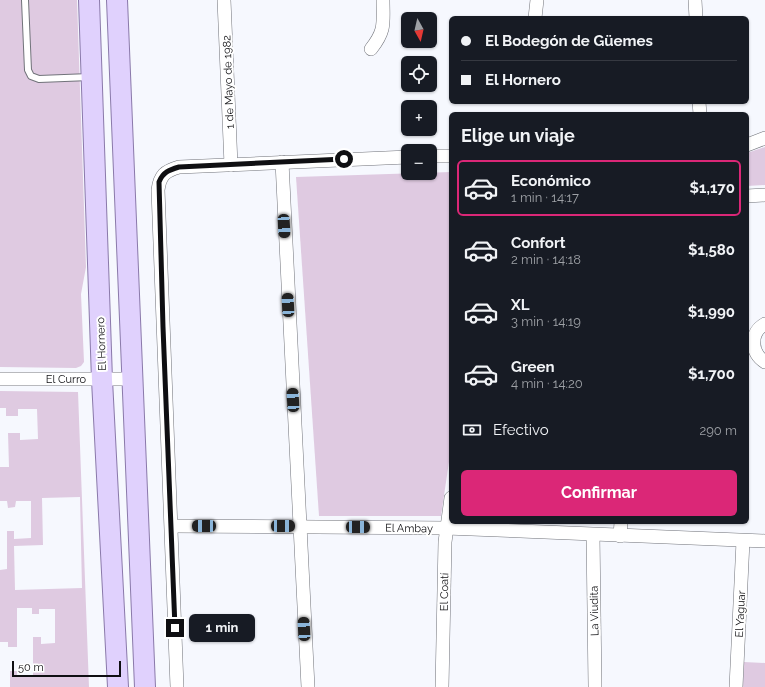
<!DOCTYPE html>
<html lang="es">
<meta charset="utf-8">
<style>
:root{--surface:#171b24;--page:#242831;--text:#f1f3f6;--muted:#9ea1a6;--line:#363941;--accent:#db2777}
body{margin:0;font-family:Raleway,sans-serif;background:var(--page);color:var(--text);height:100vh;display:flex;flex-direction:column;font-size:15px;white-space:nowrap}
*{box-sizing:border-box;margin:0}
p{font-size:13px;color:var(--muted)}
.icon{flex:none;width:22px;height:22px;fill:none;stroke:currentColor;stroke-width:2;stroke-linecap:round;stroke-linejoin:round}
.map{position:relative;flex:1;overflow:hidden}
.panel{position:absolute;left:449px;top:112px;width:300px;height:412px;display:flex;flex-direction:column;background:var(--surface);border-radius:6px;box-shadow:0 1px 3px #0004}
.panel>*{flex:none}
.banner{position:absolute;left:449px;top:16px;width:300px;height:88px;border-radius:6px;box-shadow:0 1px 3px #0004;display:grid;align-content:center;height:88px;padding:0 12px;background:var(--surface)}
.needle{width:26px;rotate:172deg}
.buttons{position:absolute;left:401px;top:12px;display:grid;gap:8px}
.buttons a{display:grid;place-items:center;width:36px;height:36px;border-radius:6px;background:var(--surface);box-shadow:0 1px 3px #0004;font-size:20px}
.scale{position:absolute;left:12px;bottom:10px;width:109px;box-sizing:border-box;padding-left:4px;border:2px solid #0f0f12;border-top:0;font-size:11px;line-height:14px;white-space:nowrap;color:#0f0f12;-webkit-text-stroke:3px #fff;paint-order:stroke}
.end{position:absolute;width:18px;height:18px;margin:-9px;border:5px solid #0f0f12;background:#fff;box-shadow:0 0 0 2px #fff}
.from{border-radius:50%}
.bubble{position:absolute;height:28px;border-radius:6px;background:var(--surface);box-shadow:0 1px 3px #0004;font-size:13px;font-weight:700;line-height:28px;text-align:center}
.car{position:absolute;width:12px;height:24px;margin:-12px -6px;border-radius:5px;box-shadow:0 0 3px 1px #0007;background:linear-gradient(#222 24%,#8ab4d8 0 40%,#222 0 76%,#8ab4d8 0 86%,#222 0)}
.banner b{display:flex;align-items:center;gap:14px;height:38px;font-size:15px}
.banner b+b{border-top:1px solid var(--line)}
.banner i{width:10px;height:10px;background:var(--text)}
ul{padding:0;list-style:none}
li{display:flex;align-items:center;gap:12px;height:56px;margin:0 8px 6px;padding:0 4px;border:2px solid transparent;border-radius:6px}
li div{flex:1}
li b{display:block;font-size:15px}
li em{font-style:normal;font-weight:700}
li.on{border-color:var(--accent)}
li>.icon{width:36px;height:36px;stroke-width:1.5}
h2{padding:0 12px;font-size:18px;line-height:48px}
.pay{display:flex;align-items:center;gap:10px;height:44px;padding:0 12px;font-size:15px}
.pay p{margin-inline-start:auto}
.button{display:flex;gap:8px;margin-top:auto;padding:8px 12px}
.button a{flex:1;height:46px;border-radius:6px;background:var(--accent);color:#fff;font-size:16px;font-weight:700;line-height:46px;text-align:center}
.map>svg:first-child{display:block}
.green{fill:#dfcae1;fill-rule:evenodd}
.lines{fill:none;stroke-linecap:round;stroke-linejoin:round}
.lane-casing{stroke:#71737a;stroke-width:8}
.street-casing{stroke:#71737a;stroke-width:14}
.primary-casing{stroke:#8a79aa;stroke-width:22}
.lane{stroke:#fff;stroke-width:6}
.street{stroke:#fff;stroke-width:13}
.primary{stroke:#e0d1fd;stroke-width:20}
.route{stroke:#0f0f12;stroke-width:5}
.labels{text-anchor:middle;stroke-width:4;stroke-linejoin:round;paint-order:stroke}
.street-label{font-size:11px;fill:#0f0f12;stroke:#fff}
</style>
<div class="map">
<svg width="765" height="687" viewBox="0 0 765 687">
<rect width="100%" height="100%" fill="#f6f8fe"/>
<!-- green -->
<g class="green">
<polygon points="0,0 77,0 86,267 81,294 84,362 81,366 76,368 0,367"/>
<polygon points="765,147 765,185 747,186 747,153"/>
<polygon points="451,172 451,448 441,516 319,516 296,177"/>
<path d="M0 391 78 392 89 687H10V671H17V676H33V637H41V644L55 643V609H39V614H32V608H17V647H8V642H0V570L7 569V531H14V539L31 538V501H16L15 507 8 508 7 501H0V467H9L8 433H20V440L38 439 37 409H18V416H6V408H0ZM80 497 82 588 15 590 14 546 43 545 42 498Z"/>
<polygon points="744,662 765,663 765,687 743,687"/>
</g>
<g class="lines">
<!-- lane casing -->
<g class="lane-casing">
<polyline id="lane" points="25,0 28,70 31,76 39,79 90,77"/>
</g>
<!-- street casing -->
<g class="street-casing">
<g id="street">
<polyline points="224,0 231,165"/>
<polyline points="695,0 696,18"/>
<polyline points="535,18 537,0"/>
<path d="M371 49C386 30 383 23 383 0"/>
<polyline points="699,102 700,114"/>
<polyline points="747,145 765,138"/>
<polyline points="430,156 451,156"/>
<polyline points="282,162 308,687"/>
<polyline points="747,196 765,195"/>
<path d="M765 324C749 333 751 353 765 362"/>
<polyline points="0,379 132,379"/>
<polyline points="172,526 446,528 765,541"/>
<polyline points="593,535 595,686"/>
<polyline points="620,536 621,522"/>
<path d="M177 687 158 190C160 175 165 171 179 167L408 157"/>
<polyline points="442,687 445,542 451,498"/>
<polyline points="736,687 743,541"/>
</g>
</g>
<!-- primary casing -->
<g class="primary-casing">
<g id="primary">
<polyline points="89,0 102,380 118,687"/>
<polyline points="117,0 145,687"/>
</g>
</g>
<!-- lane -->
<use href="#lane" class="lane"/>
<!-- street -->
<use href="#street" class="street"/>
<!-- primary -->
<use href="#primary" class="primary"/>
</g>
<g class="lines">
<!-- route -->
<path class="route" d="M175 628 163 327 159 182C163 172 169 170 179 167L344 159"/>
</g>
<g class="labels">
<!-- street labels -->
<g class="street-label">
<text transform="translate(228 82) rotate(-92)" y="4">1 de Mayo de 1982</text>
<text transform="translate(101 344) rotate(-92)" y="4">El Hornero</text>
<text x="66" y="383">El Curro</text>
<text transform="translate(409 528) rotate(1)" y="4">El Ambay</text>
<text transform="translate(444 592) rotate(-89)" y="4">El Coatí</text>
<text transform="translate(594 611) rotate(-91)" y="4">La Viudita</text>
<text transform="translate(740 614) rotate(-87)" y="4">El Yaguar</text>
</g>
</g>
</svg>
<div class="buttons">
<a><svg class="needle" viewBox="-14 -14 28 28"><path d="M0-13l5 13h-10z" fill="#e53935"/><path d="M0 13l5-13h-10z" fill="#9ea1a6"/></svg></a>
<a><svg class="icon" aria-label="locate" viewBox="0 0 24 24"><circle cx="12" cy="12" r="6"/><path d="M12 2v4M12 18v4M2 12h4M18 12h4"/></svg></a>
<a>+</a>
<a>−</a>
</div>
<div class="scale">50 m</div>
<i class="end from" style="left:344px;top:159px"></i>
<i class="end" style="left:175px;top:628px"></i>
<div class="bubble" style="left:189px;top:614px;width:66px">1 min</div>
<i class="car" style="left:284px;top:226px;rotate:177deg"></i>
<i class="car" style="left:288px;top:305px;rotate:357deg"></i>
<i class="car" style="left:293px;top:400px;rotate:357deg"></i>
<i class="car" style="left:204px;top:526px;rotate:270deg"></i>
<i class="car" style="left:283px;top:526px;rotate:90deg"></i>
<i class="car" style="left:358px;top:527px;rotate:91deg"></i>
<i class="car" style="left:304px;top:629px;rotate:357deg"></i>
<div class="banner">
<b><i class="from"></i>El Bodegón de Güemes</b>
<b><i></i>El Hornero</b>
</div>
<section class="panel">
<h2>Elige un viaje</h2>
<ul>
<li class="on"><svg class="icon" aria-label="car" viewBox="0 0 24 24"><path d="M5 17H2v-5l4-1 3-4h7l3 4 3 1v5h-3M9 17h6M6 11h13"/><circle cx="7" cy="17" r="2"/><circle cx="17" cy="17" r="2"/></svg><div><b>Económico</b><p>1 min · 14:17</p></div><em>$1,170</em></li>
<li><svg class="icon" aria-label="car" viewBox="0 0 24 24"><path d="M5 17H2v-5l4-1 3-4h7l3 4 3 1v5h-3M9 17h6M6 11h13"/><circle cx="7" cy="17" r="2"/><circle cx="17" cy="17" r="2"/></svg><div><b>Confort</b><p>2 min · 14:18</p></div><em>$1,580</em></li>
<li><svg class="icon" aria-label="car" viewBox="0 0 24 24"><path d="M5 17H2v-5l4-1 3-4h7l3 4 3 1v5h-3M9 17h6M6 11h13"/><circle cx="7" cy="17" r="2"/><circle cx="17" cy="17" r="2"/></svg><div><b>XL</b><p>3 min · 14:19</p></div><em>$1,990</em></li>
<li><svg class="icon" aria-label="car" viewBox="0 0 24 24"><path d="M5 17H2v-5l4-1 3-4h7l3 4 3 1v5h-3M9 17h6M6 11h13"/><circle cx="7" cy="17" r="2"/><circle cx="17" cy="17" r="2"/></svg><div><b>Green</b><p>4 min · 14:20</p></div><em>$1,700</em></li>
</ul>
<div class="pay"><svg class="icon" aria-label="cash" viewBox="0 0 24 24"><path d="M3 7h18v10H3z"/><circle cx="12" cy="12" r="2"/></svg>Efectivo<p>290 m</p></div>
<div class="button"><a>Confirmar</a></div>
</section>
</div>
